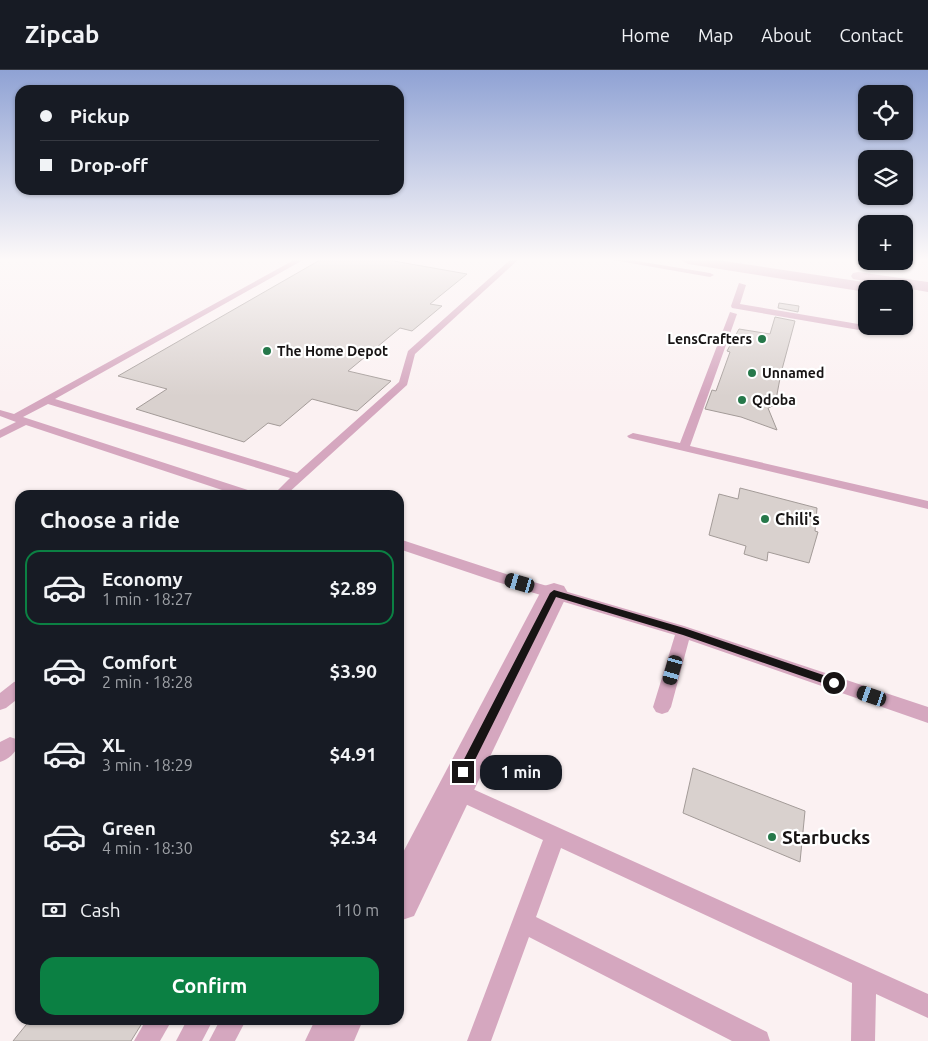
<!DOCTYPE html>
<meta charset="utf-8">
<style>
:root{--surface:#171b24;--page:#20242c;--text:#f1f3f6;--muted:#9ea1a6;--line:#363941;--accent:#0b8043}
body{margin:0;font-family:Ubuntu,sans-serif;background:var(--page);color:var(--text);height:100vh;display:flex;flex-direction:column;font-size:19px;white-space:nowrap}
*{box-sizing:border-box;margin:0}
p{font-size:16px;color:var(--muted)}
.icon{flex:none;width:28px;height:28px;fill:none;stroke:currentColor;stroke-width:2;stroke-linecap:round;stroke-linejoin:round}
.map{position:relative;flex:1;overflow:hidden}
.panel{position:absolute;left:15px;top:420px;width:389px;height:535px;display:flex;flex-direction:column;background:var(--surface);border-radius:15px;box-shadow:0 1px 4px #0004}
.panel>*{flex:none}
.top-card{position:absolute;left:15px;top:15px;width:389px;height:110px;border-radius:15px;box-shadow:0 1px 4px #0004;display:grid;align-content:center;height:110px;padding:0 25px;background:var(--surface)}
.tools{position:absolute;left:858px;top:15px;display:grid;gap:10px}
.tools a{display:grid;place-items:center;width:55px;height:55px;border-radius:10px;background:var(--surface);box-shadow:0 1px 4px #0004;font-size:25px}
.end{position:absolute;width:22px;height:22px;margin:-11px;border:6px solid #171414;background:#fff;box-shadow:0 0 0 2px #fff}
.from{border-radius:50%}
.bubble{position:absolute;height:35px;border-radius:15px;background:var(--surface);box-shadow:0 1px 4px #0004;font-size:16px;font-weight:600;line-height:35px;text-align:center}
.car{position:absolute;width:15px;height:30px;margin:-15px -8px;border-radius:6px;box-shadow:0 0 4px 1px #0007;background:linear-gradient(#222 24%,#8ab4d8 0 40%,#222 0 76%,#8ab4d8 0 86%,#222 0)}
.top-card b{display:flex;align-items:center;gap:18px;height:48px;font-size:19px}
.top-card b+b{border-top:1px solid var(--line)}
.top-card i{width:12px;height:12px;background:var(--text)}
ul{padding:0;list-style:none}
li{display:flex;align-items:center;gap:15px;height:75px;margin:0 10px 8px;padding:0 15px;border:2px solid transparent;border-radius:15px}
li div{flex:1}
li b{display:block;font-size:19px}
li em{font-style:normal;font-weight:600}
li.on{border-color:var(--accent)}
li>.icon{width:45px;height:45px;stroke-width:1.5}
h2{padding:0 25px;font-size:22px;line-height:60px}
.pay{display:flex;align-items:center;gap:12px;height:55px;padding:0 25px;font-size:19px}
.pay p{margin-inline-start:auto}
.cta{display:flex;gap:10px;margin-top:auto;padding:10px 25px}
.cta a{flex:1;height:58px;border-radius:15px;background:var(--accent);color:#fff;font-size:20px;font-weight:600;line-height:58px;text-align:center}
header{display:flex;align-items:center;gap:30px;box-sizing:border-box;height:70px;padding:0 25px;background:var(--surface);border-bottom:1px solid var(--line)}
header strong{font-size:24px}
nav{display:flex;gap:28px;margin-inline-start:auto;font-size:18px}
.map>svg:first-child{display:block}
.building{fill:#d9d1ce;stroke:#a39b98}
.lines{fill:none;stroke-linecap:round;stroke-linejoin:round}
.service{fill:#d5a7bf;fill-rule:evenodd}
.minor{fill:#d5a7bf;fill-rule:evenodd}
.tertiary{fill:#d5a7bf;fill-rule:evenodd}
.route{fill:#171414}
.poi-dot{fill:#26784a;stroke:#fff;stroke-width:2}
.labels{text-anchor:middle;stroke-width:4.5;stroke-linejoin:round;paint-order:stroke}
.far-poi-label{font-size:14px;font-weight:bold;fill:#171414;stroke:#fff;text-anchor:start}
.poi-label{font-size:16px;font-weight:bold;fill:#171414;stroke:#fff;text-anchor:start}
.near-poi-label{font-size:19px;font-weight:bold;fill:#171414;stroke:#fff;text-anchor:start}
</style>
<header>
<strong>Zipcab</strong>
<nav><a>Home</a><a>Map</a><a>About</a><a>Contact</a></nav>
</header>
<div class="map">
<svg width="928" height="971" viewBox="0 0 928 971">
<rect width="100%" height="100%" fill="#fbf1f2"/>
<!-- building -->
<g class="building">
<polygon points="320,190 388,190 467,204 430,234 442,236 412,261 400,258 348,301 391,311 357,341 312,329 280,356 268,353 244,372 136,339 167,319 118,306"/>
<polygon points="779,233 799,236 798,242 778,238"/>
<polygon points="775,247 795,251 781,303 775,335 768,338 777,360 741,347 705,339 712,320 716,321 730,282 727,281 739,259 770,264"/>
<polygon points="740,418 817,438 815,461 818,462 809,493 768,482 767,491 744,484 746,476 709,465 719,424 738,429"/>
<polygon points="693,698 805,741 800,792 683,743"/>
<polygon points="30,950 144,950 131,971 13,971"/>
</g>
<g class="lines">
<!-- service -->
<g class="service">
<polygon points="294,190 303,190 55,329 297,403 399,312 408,281 510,190 518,190 415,284 407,315 286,425 273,425 290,408 48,334 23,347 254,422 256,425 237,425 26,355 0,368 0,360 16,352 0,346 0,340 14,344"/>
<polygon points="613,190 631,190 710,203 714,205 710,207"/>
<polygon points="739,213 746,215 740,234 882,258 886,261 882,264 732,238 731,236"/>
<polygon points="730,242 737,244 690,376 928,431 928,439 629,368 627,366 633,363 680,373"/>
<polygon points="399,469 506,504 684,556 928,637 928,653 689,570 671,637 668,642 662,644 656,642 653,637 675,565 497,512 399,479"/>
<polygon points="20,610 20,627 6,638 0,640 0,623 14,612"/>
<path d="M10 667 16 669 19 675C15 683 9 689 0 692V672Z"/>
<polygon points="455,711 928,924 928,948 876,924 875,971 851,971 852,913 561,778 536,847 767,962 770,971 732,971 529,867 491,971 467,971 543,770 448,726 445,720 448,714"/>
<polygon points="146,950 172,950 160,971 134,971"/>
<polygon points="187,950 213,950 202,971 176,971"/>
<polygon points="220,950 246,950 235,971 209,971"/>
</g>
<!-- minor -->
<g class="minor">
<polygon points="554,513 564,516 568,523 414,846 399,851 399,790 540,523 544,516"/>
<polygon points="315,950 363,950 354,971 305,971"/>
</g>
<!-- tertiary -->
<g class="tertiary">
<polygon points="681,190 718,190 877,214 882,216 885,219 866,219 866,222 688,194"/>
<polygon points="858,202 928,212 928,222 853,209 851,206 853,203"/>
</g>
</g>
<!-- sky -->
<linearGradient id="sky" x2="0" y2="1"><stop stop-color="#8fa2d4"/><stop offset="0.58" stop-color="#fdf9f9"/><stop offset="1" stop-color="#fdf9f9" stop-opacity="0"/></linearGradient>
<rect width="928" height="326" fill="url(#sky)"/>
<!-- route -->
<polygon class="route" points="554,520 684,558 838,610 839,613 834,617 683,565 556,527 467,706 463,708 459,706 458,702 459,699 550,523"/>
<!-- markers -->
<g class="poi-dot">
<circle cx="762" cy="269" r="5"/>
<circle cx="267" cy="281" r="5"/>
<circle cx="752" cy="303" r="5"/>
<circle cx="742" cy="330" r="5"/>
<circle cx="765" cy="449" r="5"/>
<circle cx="772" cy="767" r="5"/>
</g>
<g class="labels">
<!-- far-poi labels -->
<g class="far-poi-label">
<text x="752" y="274" text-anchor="end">LensCrafters</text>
<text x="277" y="286">The Home Depot</text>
<text x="762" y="308">Unnamed</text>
<text x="752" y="335">Qdoba</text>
</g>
<!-- poi labels -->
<g class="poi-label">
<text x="775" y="455">Chili's</text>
</g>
<!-- near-poi labels -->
<g class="near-poi-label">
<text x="782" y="774">Starbucks</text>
</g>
</g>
</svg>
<div class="tools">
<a><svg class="icon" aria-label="locate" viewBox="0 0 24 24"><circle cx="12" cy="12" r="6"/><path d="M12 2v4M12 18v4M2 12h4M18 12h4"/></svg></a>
<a><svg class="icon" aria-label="layers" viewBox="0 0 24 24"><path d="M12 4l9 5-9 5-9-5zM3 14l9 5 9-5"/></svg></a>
<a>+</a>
<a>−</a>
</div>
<i class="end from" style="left:834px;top:613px"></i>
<i class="end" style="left:463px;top:702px"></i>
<div class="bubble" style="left:480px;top:685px;width:82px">1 min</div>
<i class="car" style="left:520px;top:513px;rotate:286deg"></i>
<i class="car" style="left:673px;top:600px;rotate:196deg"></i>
<i class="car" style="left:872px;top:626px;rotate:289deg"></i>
<div class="top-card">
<b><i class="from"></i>Pickup</b>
<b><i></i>Drop-off</b>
</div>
<section class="panel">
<h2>Choose a ride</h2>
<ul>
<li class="on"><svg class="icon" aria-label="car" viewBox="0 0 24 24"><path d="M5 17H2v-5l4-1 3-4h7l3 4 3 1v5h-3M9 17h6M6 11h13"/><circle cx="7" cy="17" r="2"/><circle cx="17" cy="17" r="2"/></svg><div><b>Economy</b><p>1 min · 18:27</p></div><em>$2.89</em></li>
<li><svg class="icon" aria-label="car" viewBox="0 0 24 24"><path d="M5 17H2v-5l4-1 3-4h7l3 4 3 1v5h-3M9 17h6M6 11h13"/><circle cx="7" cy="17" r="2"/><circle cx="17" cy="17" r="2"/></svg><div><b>Comfort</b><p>2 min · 18:28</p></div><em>$3.90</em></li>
<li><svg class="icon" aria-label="car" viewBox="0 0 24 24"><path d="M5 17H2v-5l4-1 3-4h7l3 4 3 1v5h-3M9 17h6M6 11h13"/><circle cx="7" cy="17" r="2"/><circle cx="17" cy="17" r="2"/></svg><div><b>XL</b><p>3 min · 18:29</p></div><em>$4.91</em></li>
<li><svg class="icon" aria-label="car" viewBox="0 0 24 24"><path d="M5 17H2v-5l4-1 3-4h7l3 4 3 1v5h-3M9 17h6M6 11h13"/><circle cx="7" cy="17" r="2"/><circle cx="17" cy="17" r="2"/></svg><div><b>Green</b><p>4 min · 18:30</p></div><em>$2.34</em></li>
</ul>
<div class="pay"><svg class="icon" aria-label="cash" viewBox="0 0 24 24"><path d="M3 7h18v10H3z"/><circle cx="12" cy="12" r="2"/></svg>Cash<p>110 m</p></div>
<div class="cta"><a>Confirm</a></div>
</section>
</div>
